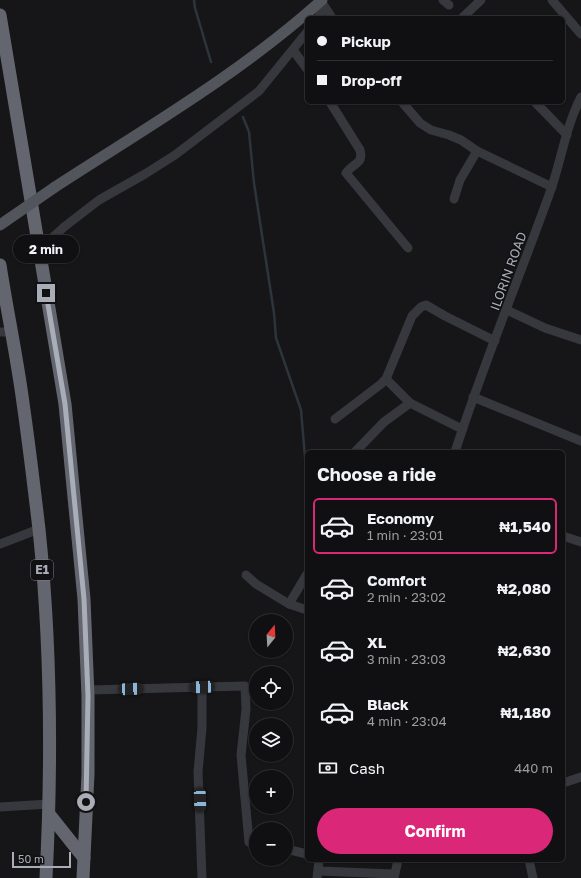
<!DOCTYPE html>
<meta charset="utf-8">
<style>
:root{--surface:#101012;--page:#19191b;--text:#f1f3f6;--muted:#9c9d9f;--line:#303032;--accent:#db2777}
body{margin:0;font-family:"Golos Text",sans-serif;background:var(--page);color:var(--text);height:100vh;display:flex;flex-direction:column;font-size:15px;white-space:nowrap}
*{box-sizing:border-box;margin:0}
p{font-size:13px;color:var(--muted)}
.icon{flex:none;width:22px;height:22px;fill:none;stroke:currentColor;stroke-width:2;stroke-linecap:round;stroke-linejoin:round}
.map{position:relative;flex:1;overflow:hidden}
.details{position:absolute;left:305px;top:450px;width:260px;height:412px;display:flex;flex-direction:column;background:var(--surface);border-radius:6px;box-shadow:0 1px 3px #0004,0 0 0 1px var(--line)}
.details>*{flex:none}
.top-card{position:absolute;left:305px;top:16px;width:260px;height:88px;border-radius:6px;box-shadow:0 1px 3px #0004,0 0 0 1px var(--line);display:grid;align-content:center;height:88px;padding:0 12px;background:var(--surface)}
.needle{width:26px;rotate:18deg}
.buttons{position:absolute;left:249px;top:614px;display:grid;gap:8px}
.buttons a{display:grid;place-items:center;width:44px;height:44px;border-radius:50%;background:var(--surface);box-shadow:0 1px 3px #0004,0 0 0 1px var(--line);font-size:20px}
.scale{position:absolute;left:12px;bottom:10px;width:59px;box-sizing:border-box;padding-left:4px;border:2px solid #a8adb8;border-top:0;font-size:11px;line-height:14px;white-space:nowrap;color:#a8adb8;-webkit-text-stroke:3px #111113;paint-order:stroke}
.end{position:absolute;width:18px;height:18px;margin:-9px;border:5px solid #a8adb8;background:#111;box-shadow:0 0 0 2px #111}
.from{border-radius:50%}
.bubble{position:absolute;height:28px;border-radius:14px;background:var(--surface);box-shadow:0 1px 3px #0004,0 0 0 1px var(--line);font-size:13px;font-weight:700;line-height:28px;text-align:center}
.car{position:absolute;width:12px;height:24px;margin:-12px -6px;border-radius:5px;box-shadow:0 0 3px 1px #0007;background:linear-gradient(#222 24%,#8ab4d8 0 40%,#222 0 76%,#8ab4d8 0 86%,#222 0)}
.top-card b{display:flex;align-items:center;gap:14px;height:38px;font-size:15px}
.top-card b+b{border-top:1px solid var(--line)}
.top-card i{width:10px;height:10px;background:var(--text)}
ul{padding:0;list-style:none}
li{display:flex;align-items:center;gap:12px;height:56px;margin:0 8px 6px;padding:0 4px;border:2px solid transparent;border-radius:6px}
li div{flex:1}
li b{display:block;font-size:15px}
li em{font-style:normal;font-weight:700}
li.on{border-color:var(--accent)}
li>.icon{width:36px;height:36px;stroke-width:1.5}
h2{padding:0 12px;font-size:18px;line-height:48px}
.pay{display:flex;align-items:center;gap:10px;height:44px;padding:0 12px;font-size:15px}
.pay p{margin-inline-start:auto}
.cta{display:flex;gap:8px;margin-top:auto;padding:8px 12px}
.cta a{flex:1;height:46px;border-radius:24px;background:var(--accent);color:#fff;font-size:16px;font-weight:700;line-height:46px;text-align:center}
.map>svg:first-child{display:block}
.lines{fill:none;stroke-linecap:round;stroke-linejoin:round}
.stream{stroke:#2c353c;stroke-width:2.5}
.minor{stroke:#37383d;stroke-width:9}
.major{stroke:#53555c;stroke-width:11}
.highway{stroke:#63666e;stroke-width:13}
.major-bridge{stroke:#53555c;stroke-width:11}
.route{stroke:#a8adb8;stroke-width:5}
.labels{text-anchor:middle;stroke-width:3;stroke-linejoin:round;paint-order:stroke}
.shield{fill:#111113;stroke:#7b7e86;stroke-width:1}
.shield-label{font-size:12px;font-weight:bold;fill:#a8adb8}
.street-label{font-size:13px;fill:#a8adb8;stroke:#111113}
</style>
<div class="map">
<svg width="581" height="878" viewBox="0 0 581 878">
<rect width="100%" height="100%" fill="#161618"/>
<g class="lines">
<!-- stream -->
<g class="stream">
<polyline points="194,0 195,8 211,62"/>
<polyline points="243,117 249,132 254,183 274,313 276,338 301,410 306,469 307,470"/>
</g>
<!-- minor -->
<g class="minor">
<polyline points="443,0 449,5"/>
<polyline points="552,0 581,34"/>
<polyline points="321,1 332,18"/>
<polyline points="319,18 321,1"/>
<polyline points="462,18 481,0"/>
<polyline points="293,50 307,69"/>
<path d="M330 102 360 150C364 164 353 163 346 173L408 248"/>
<polyline points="402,102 420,123 431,130 449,135 461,140 477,151 552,187"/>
<polyline points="535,102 567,135"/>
<polyline points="454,199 460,180 477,151"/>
<polyline points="39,250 64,227 99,200 145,174 175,155 259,91 307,32"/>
<polyline points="507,310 545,328 581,340"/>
<polyline points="0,332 11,332"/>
<polyline points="386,379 410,403 462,429"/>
<polyline points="473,397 581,441"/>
<polyline points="335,419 381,384 386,379 412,316 421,307 426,305 445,316 495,341"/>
<polyline points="355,452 384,422 410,403"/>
<path d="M455 452C483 365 518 281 549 195 561 163 565 128 581 97"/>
<polyline points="563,536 581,542"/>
<polyline points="0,544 39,529"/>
<polyline points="246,575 256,584 289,604 307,610"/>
<polyline points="289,604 307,574"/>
<polyline points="202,687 202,728 198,772 202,878"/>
<polyline points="88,690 245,686 246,709 241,755 249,842 256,842"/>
<polyline points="563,783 581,777"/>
<polyline points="0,807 49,804"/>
<polyline points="286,849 307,854"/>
<polyline points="529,860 533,878"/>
<polyline points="319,871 394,874"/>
<polyline points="317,878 319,860"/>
<polyline points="394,878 398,860"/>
</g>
<!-- major -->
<path class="major" d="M55 187C146 128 241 73 322 0"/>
<!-- highway -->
<g class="highway">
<polyline points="0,15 65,404 74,497 84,599 88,696 88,774 83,878"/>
<path d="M0 265C7 311 17 357 23 403 29 444 34 487 39 529 51 645 52 762 46 878"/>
<polyline points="49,814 84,858"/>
</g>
<!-- major-bridge -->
<polyline class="major-bridge" points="0,225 55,187"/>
</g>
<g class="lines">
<!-- route -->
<polyline class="route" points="46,293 65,404 84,599 88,696 86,802"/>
</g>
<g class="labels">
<!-- shield labels -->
<rect class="shield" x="31" y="560" width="22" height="20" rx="3"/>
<g class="shield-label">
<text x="42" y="574">E1</text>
</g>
<!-- street labels -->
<g class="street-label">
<text transform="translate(508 271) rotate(-70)" y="5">ILORIN ROAD</text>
</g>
</g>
</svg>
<div class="buttons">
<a><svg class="needle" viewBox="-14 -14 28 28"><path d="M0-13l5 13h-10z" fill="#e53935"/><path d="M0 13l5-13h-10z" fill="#9c9d9f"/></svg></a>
<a><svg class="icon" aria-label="locate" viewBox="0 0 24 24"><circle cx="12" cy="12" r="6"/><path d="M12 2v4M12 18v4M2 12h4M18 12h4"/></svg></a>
<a><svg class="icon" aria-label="layers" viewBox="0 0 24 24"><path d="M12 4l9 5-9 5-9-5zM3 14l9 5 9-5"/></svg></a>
<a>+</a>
<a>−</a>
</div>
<div class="scale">50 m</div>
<i class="end from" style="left:86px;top:802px"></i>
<i class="end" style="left:46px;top:293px"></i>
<div class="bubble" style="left:13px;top:235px;width:66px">2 min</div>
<i class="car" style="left:202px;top:687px;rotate:268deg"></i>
<i class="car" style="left:131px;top:689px;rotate:88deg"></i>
<i class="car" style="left:200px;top:800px;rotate:178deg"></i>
<div class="top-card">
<b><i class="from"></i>Pickup</b>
<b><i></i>Drop-off</b>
</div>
<section class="details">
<h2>Choose a ride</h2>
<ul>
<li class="on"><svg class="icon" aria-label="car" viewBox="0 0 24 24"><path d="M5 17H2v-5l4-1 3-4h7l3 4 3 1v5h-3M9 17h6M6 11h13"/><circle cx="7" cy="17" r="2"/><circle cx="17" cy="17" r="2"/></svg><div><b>Economy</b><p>1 min · 23:01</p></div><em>₦1,540</em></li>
<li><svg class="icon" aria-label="car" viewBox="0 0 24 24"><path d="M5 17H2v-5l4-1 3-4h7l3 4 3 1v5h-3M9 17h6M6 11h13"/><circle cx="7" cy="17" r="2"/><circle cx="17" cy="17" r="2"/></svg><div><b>Comfort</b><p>2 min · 23:02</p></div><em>₦2,080</em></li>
<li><svg class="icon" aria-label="car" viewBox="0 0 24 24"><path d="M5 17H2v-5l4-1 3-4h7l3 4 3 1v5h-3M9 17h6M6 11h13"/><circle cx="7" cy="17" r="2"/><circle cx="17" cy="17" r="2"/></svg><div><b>XL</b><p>3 min · 23:03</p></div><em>₦2,630</em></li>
<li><svg class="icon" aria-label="car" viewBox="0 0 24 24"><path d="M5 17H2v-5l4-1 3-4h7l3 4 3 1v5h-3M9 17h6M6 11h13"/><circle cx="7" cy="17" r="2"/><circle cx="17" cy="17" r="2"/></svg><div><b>Black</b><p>4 min · 23:04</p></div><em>₦1,180</em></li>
</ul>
<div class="pay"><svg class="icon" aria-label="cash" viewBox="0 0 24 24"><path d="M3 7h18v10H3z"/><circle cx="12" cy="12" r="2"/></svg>Cash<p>440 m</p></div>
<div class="cta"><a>Confirm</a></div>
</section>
</div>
